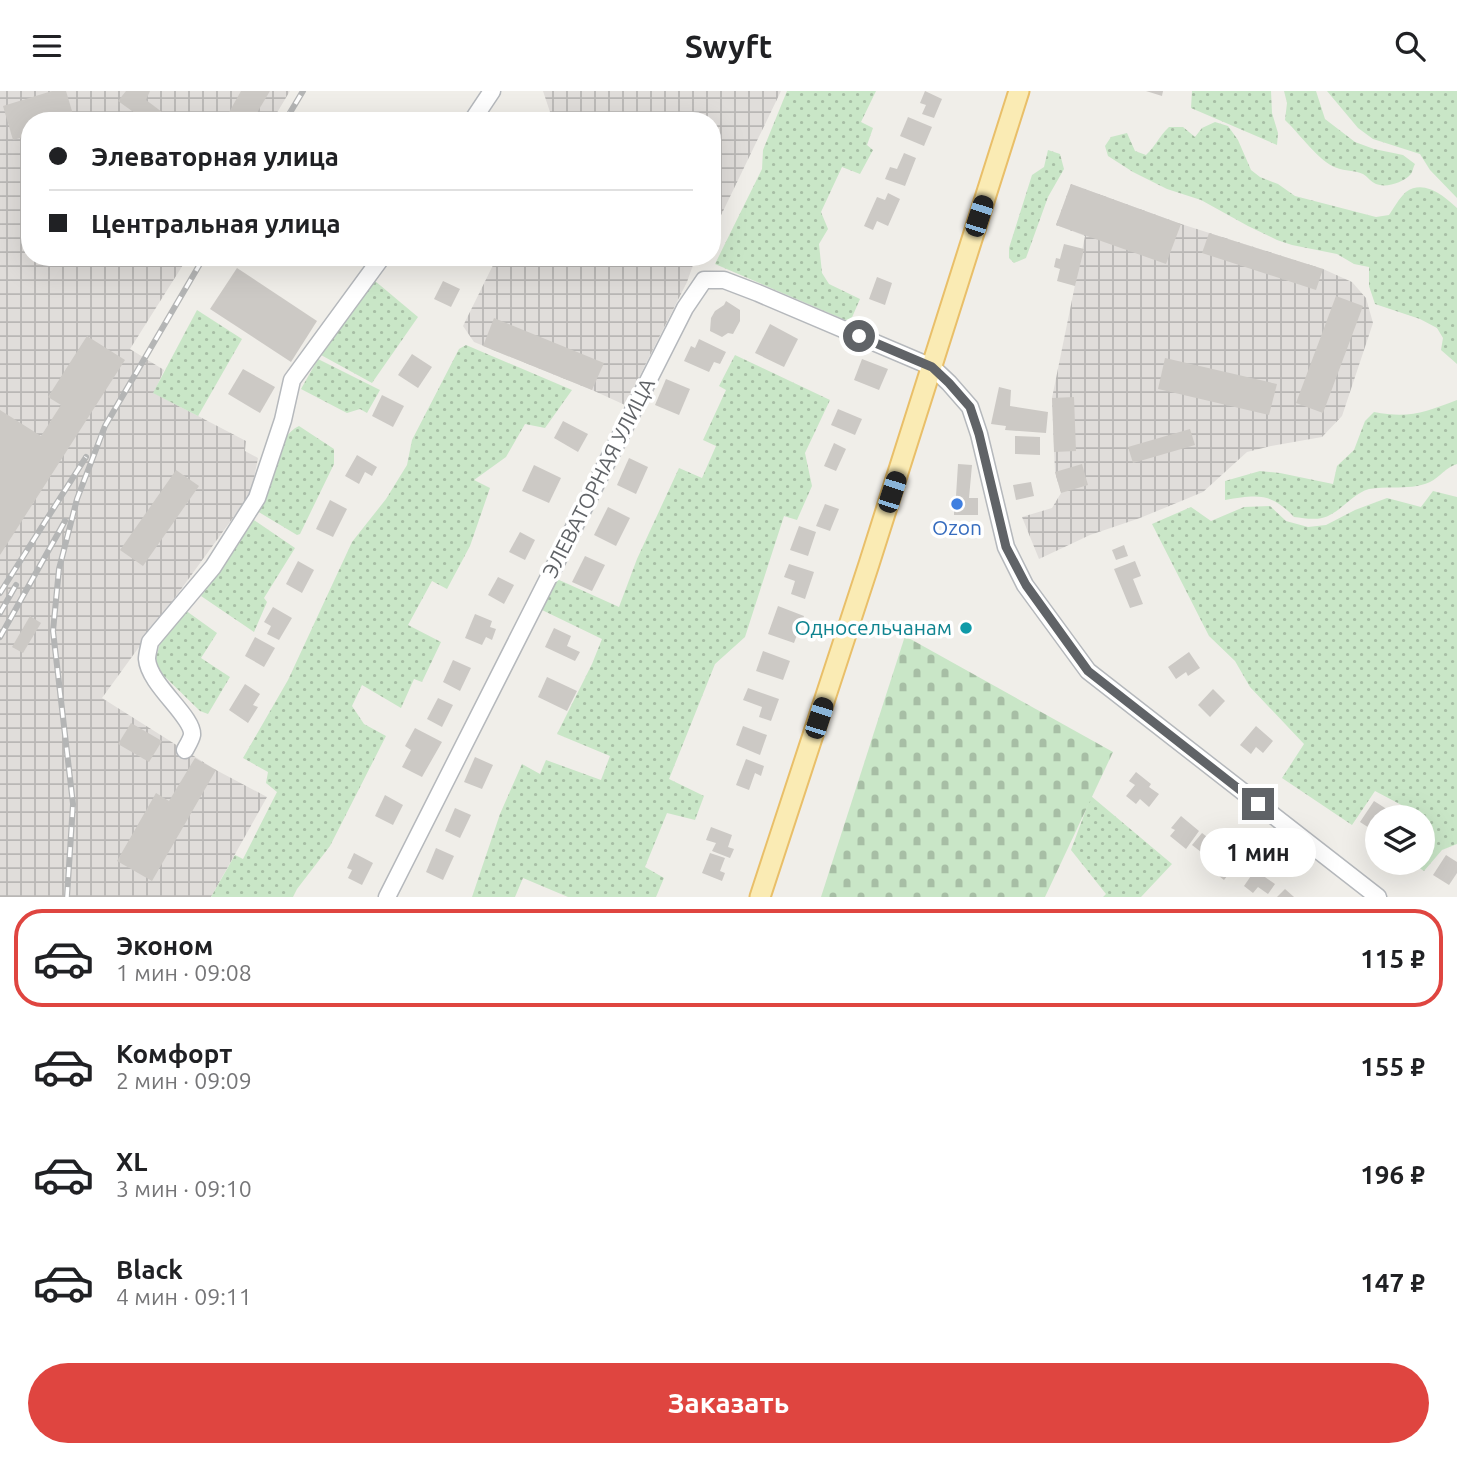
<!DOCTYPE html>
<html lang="ru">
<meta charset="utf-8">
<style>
:root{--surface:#fff;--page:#f2f2f2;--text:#202124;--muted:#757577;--line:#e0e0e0;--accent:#df4540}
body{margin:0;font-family:Ubuntu,sans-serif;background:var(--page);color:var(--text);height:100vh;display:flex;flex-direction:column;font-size:26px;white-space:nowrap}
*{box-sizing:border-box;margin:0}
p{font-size:23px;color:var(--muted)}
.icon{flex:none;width:38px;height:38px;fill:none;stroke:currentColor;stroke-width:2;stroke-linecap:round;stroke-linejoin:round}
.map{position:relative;height:806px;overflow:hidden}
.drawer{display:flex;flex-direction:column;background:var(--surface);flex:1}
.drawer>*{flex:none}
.top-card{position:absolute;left:21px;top:21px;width:700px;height:154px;border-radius:28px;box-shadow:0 7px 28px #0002;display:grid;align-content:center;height:154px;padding:0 28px;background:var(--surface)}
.tools{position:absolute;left:1365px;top:714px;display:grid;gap:14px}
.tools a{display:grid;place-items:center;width:70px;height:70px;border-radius:50%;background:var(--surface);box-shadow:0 7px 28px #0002;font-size:35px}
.end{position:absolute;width:32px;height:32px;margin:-16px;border:9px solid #606367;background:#fff;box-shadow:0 0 0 4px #fff}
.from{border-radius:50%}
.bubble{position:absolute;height:49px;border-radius:24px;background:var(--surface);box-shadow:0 7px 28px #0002;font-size:23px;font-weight:600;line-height:49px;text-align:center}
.car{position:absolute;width:21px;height:42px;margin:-21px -10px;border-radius:9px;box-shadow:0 0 5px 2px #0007;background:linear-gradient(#222 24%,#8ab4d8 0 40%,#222 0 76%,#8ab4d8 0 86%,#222 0)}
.top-card b{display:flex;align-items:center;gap:24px;height:66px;font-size:26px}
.top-card b+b{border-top:2px solid var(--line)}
.top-card i{width:18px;height:18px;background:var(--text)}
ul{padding:12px 0 0;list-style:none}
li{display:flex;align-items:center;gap:21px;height:98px;margin:0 14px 10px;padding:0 14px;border:4px solid transparent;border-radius:28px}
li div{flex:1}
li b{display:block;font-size:26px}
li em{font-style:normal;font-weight:600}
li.active{border-color:var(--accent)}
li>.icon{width:63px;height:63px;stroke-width:1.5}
.action{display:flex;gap:14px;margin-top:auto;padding:14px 28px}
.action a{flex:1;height:80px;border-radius:42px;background:var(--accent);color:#fff;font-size:28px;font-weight:600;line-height:80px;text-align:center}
header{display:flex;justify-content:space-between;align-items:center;height:91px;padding:0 28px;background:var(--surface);font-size:32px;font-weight:600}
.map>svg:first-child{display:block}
.industrial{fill:url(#industrial-grid)}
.green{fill:url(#green-dots)}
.cemetery{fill:url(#cemetery-stones)}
.building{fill:#ccc9c5}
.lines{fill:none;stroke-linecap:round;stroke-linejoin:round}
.minor-casing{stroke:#b5b8bc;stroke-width:19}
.major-casing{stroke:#e9bf69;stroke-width:23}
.minor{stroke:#fff;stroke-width:16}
.major{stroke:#faebb4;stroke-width:19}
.rail-casing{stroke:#b4b5b5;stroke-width:6}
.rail{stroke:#fff;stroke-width:3.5;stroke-dasharray:10;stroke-linecap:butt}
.route{stroke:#606367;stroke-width:9}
.shop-dot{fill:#3f7fe0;stroke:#fff;stroke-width:2.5}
.culture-dot{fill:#0f9aa8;stroke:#fff;stroke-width:2.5}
.labels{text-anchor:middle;stroke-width:7;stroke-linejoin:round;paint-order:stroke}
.street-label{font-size:21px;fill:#606367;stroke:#fff}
.shop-label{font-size:21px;fill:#366cbe;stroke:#fff}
.culture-label{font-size:21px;fill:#0d838f;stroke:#fff;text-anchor:end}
</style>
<header><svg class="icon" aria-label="menu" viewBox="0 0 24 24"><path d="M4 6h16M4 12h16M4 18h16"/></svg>Swyft<svg class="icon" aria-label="search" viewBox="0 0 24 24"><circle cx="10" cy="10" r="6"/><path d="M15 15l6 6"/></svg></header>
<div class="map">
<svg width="1457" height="806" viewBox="0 0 1457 806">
<defs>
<pattern id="industrial-grid" width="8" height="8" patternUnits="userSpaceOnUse" patternTransform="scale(1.75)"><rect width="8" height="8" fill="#e0ddda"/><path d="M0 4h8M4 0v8" fill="none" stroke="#b9b7b5"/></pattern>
<pattern id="green-dots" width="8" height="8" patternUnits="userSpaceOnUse" patternTransform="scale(1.75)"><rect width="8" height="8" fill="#c9e6c7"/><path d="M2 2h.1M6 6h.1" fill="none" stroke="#a7bea5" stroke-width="1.8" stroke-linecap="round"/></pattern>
<pattern id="cemetery-stones" width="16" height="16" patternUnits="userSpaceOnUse" patternTransform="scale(1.75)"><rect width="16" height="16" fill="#c9e6c7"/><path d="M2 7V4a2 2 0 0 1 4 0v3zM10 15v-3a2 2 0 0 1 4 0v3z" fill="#a7bea5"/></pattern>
</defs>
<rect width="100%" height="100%" fill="#f0eee9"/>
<!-- industrial -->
<g class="industrial">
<polygon points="0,0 290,0 272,30 30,30 30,166 188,166 130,258 164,279 154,302 246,350 245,360 258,367 251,402 102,607 216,679 267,706 211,806 0,806"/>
<polygon points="543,0 781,0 712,143 712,30 548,30 551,24"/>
<polygon points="1071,93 1181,133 1323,178 1352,191 1366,207 1373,232 1342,325 1322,346 1271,355 1247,361 1203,401 1140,427 1090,444 1039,468 1022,426 1052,417 1061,402 1055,381 1052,307 1085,145 1056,134"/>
<polygon points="497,166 701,166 693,174 687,191 625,314 592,299 474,251 463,235"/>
</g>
<!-- green -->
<g class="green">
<polygon points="787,0 876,0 861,31 873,37 867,54 873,59 860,83 842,76 821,121 828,138 819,153 822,182 829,193 860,208 850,231 715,173 762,78 763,59"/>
<polygon points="1192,0 1271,0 1272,22 1278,42 1277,54 1191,17"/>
<path d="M1284 0H1316L1325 28 1355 51 1374 58 1403 64 1415 73C1413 76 1413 80 1411 83 1403 92 1386 97 1376 93 1371 91 1368 86 1363 83 1354 79 1345 80 1337 77 1320 72 1299 42 1285 29L1287 12Z"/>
<polygon points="1327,0 1457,0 1457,107 1430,79 1420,63 1373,48 1358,37"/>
<path d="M1215 31 1228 35 1238 49 1251 79 1260 86 1278 93 1295 105 1376 126 1389 124C1394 117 1399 107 1406 101 1424 88 1444 105 1457 117V273L1441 259 1443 247 1437 237 1420 228 1375 213 1369 195V176L1354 173 1337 163 1292 154 1277 149 1248 135 1201 109 1167 98 1133 81 1108 65 1105 55 1111 46 1127 42 1135 60 1146 64C1156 55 1159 45 1169 36H1183L1195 46 1202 37Z"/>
<polygon points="1048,59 1060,63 1064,78 1048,106 1026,167 1014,172 1009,167 1009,157 1032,84 1044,76"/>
<polygon points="375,190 418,226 372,292 321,264"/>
<polygon points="197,219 242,248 198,325 153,302"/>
<polygon points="466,254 572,299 545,337 525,333 506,366 474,389 490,397 470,455 447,498 432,490 408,534 441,551 422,591 414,588 401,617 362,594 352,615 364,633 386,645 330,755 297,798 293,806 211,806 235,764 243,768 277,701 266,692 268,681 243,667 288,589 352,451 386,408 407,374 412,349 459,258"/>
<polygon points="735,264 830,309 805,362 812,395 797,429 784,425 745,546 715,573 669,688 704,705 695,729 667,722 645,776 664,787 656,806 568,806 523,787 515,806 472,806 500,723 522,673 540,683 546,669 601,689 610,665 557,643 592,573 602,548 542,519 557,488 619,516 637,468 679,377 702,387 716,355 703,349 726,299 719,295"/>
<polygon points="318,268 380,299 367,322 360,318 347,322 301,298"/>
<path d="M1457 309V373C1446 376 1440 386 1430 391 1411 400 1389 394 1369 398 1351 403 1340 423 1322 427 1313 429 1303 427 1294 426 1271 401 1257 404 1225 409V390L1260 380 1280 382 1333 393 1337 375 1354 359 1365 330 1374 321C1409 328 1425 321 1457 309Z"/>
<path d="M299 335 334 358V373L300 443 297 444 257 420C265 396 276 345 299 335Z"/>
<polygon points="1433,400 1457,406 1457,753 1442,759 1424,780 1412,772 1423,772 1423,726 1407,726 1411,719 1375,700 1352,734 1282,687 1304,653 1250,596 1235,570 1209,545 1152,433 1191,416 1211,430 1244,416 1270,415 1286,430 1308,436 1326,434 1355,419 1387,407 1421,416"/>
<polygon points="251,427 295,457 264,507 267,511 254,541 201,505"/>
<polygon points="185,519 217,542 201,567 230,586 208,623 200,620 159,580 156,567 160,552"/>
<polygon points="1091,705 1172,773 1141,806 1103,806 1106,803 1071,759"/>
</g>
<!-- cemetery -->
<polygon class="cemetery" points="905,545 1113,661 1045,806 821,806"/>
<!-- building -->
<g class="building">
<polygon points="52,0 66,0 75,30 30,30 30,44 13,49 3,15"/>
<polygon points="126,0 150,0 146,9 174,30 146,30 118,10"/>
<polygon points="241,0 270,0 252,30 224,30"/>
<polygon points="925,0 942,8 934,27 922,23 926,14 920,12"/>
<polygon points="1146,0 1163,0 1162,5"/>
<polygon points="908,26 932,36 924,55 900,45"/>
<polygon points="904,62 916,67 905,95 885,88 890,76 897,78"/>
<polygon points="1071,93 1181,133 1166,173 1056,134"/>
<polygon points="888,102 900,108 888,135 877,130 873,139 864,135 877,106 885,109"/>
<polygon points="1209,142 1323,178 1316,199 1202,162"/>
<polygon points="1064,153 1084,158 1075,195 1057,190 1060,178 1054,176 1056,167 1060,168"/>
<polygon points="237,177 317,230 291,271 210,218"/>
<polygon points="877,186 892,192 885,214 869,208"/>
<polygon points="443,190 460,198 451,216 434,208"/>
<polygon points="1336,205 1363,215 1323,322 1296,312"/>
<polygon points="726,210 740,219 740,230 733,243 728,242 722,246 710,240 711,227 715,220 724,214"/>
<polygon points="494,227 604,272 592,299 483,255"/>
<polygon points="770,233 798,248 784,276 755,262"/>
<polygon points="87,245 125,269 0,464 0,319 41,345 61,314 48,306"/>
<polygon points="699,248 726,261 720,273 714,271 709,281 684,270 691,255 695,257"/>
<polygon points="412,263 432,276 418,297 398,284"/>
<polygon points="1165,267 1277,293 1269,324 1158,298"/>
<polygon points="862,268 888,278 879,299 854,289"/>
<polygon points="243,278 275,296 260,322 228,303"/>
<polygon points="666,288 690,298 679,324 655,314"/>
<polygon points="999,296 1011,299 1010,315 1048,321 1046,342 1005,339 1006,335 991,333"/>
<polygon points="382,304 404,315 393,336 372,325"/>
<polygon points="1074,306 1076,360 1054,361 1052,307"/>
<polygon points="838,318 862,328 855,344 831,334"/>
<polygon points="563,330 588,343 578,361 554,347"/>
<polygon points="1190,338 1195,354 1133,372 1128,356"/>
<polygon points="1015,345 1040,346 1040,364 1015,363"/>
<polygon points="834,352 846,358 836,380 824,375"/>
<polygon points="357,364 377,376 372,385 365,381 359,393 345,385"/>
<polygon points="629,367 648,376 636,403 617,394"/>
<polygon points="958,373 972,374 969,407 978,407 978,424 954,424 954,406 964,407 956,405"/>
<polygon points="1082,373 1088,394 1061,402 1055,381"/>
<polygon points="534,374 561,387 549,412 522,400"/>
<polygon points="176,379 199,395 143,475 120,459"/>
<polygon points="1031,391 1034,405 1016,409 1013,394"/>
<polygon points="330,409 347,418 333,446 316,438"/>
<polygon points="825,413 839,418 830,440 816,435"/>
<polygon points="608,416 630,427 616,455 594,444"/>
<polygon points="799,435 816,441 808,465 790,459"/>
<polygon points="520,441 535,449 525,469 509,461"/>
<polygon points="1124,454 1128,465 1116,469 1112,459"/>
<polygon points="585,465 605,474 592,500 572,491"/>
<polygon points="298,470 314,479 302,502 286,493"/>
<polygon points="1135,470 1141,485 1133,488 1143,513 1130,517 1114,478"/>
<polygon points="789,473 814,481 805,508 791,503 795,490 784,486"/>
<polygon points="498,486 514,494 504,513 488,504"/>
<polygon points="778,515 804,525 794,552 768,543"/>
<polygon points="273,516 292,527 279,549 267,543 271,535 264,531"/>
<polygon points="475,523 492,530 490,536 496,538 492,549 486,546 482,554 465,547"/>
<polygon points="30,525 41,532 23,562 12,556"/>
<polygon points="554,537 571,545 567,555 580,561 575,570 545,556"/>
<polygon points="255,546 275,557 264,576 245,565"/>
<polygon points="763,560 790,570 783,589 756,580"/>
<polygon points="1189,561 1200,577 1188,585 1186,581 1176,588 1168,576"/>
<polygon points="453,569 471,577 460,600 443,591"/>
<polygon points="547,586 577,600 567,620 538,606"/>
<polygon points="245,593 260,603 253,614 258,616 248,632 229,619"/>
<polygon points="748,597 779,608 771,630 759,626 762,616 743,609"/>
<polygon points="1213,598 1225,610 1210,626 1198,614"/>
<polygon points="438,607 453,614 442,636 427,628"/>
<polygon points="131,632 162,650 149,671 118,653"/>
<polygon points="743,635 767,644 760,664 736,654"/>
<polygon points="1256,635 1273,650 1263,662 1256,656 1251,663 1240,654"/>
<polygon points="415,637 442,651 422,686 402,676 411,659 405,655"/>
<polygon points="475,666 493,674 482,698 464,691"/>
<polygon points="195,667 216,679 152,790 117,770 156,702 169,710"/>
<polygon points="746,668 764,675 761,685 755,682 749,699 736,694"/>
<polygon points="1136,681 1151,693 1149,696 1159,703 1149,716 1140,708 1136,713 1126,705 1135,694 1129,690"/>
<polygon points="385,704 403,714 393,734 375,725"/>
<polygon points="1374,710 1396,724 1395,726 1377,726 1377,742 1360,731"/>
<polygon points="455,717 471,724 460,747 445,740"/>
<polygon points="1181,725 1199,740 1186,758 1170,745 1175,739 1171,737"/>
<polygon points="711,736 732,744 728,756 734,758 730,767 712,760 716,752 706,749"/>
<polygon points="1202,742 1220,756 1210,768 1192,754"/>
<polygon points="436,757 454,765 443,789 426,781"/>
<polygon points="1224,759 1238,771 1224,789 1209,777"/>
<polygon points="354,762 373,772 362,794 348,787 352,779 347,777"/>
<polygon points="710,762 725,767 720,780 725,782 722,790 702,782"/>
<polygon points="1446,764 1457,771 1457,782 1449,794 1433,784"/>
<polygon points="1255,779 1275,793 1268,803 1258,796 1253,802 1244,795"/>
<polygon points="1285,798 1294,806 1277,806"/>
</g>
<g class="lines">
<!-- minor casing -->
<g class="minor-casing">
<g id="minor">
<polyline points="472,30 492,0"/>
<path d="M185 659C187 655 191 649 192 644 194 626 149 594 147 568 147 563 149 557 150 551L213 476 257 407 283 329 292 289 382 166"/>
<polyline points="387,806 685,217 704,189 724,189 758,202 932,276 949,292 970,316 979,343 1006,456 1025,494 1088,580 1378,806"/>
</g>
</g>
<!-- major casing -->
<g class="major-casing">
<polyline id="major" points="760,806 869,473 1019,0"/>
</g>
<!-- minor -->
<use href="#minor" class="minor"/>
<!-- major -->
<use href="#major" class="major"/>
<!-- rail casing -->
<g class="rail-casing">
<g id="rail">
<polyline points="285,30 303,0"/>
<polyline points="0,502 86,366"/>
<polyline points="0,522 16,494"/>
<polyline points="0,546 65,430"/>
<polyline points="67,806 73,713 53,540 59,478 77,408 105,335 204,166"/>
</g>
</g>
<!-- rail -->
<use href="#rail" class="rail"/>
</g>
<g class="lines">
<!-- route -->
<polyline class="route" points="859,245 932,276 949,292 970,316 979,343 1006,456 1026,494 1088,580 1258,713"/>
</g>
<!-- markers -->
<circle class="shop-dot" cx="957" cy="413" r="7"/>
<circle class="culture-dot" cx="966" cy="537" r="7"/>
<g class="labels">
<!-- street labels -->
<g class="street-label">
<text transform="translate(599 387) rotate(-63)" y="7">ЭЛЕВАТОРНАЯ УЛИЦА</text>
</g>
<!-- shop labels -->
<g class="shop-label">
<text x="957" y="444">Ozon</text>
</g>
<!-- culture labels -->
<g class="culture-label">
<text x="952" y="544">Односельчанам</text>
</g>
</g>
</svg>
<div class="tools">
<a><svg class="icon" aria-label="layers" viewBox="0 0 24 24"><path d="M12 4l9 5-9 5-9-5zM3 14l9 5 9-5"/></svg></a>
</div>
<i class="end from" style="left:859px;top:245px"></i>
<i class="end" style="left:1258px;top:713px"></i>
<div class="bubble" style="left:1200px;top:737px;width:116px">1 мин</div>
<i class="car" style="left:979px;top:125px;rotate:18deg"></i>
<i class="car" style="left:892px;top:401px;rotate:18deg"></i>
<i class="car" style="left:819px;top:627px;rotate:18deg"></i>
<div class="top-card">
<b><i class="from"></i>Элеваторная улица</b>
<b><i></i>Центральная улица</b>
</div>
</div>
<section class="drawer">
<ul>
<li class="active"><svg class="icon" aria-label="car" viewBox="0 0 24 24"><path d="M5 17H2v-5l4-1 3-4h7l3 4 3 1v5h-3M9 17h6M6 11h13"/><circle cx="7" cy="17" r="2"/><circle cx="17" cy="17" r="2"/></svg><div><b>Эконом</b><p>1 мин · 09:08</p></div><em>115 ₽</em></li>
<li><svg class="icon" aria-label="car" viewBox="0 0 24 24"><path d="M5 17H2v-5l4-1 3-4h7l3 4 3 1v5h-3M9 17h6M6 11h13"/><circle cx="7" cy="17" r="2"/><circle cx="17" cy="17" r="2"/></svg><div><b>Комфорт</b><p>2 мин · 09:09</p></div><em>155 ₽</em></li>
<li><svg class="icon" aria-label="car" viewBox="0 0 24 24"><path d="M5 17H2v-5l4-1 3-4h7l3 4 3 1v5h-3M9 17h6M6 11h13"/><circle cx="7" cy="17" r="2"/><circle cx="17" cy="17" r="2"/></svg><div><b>XL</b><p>3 мин · 09:10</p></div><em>196 ₽</em></li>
<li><svg class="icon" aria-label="car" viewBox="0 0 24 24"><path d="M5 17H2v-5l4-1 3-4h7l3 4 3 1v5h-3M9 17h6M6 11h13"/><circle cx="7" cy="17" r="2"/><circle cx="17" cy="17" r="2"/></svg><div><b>Black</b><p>4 мин · 09:11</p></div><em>147 ₽</em></li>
</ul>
<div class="action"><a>Заказать</a></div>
</section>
